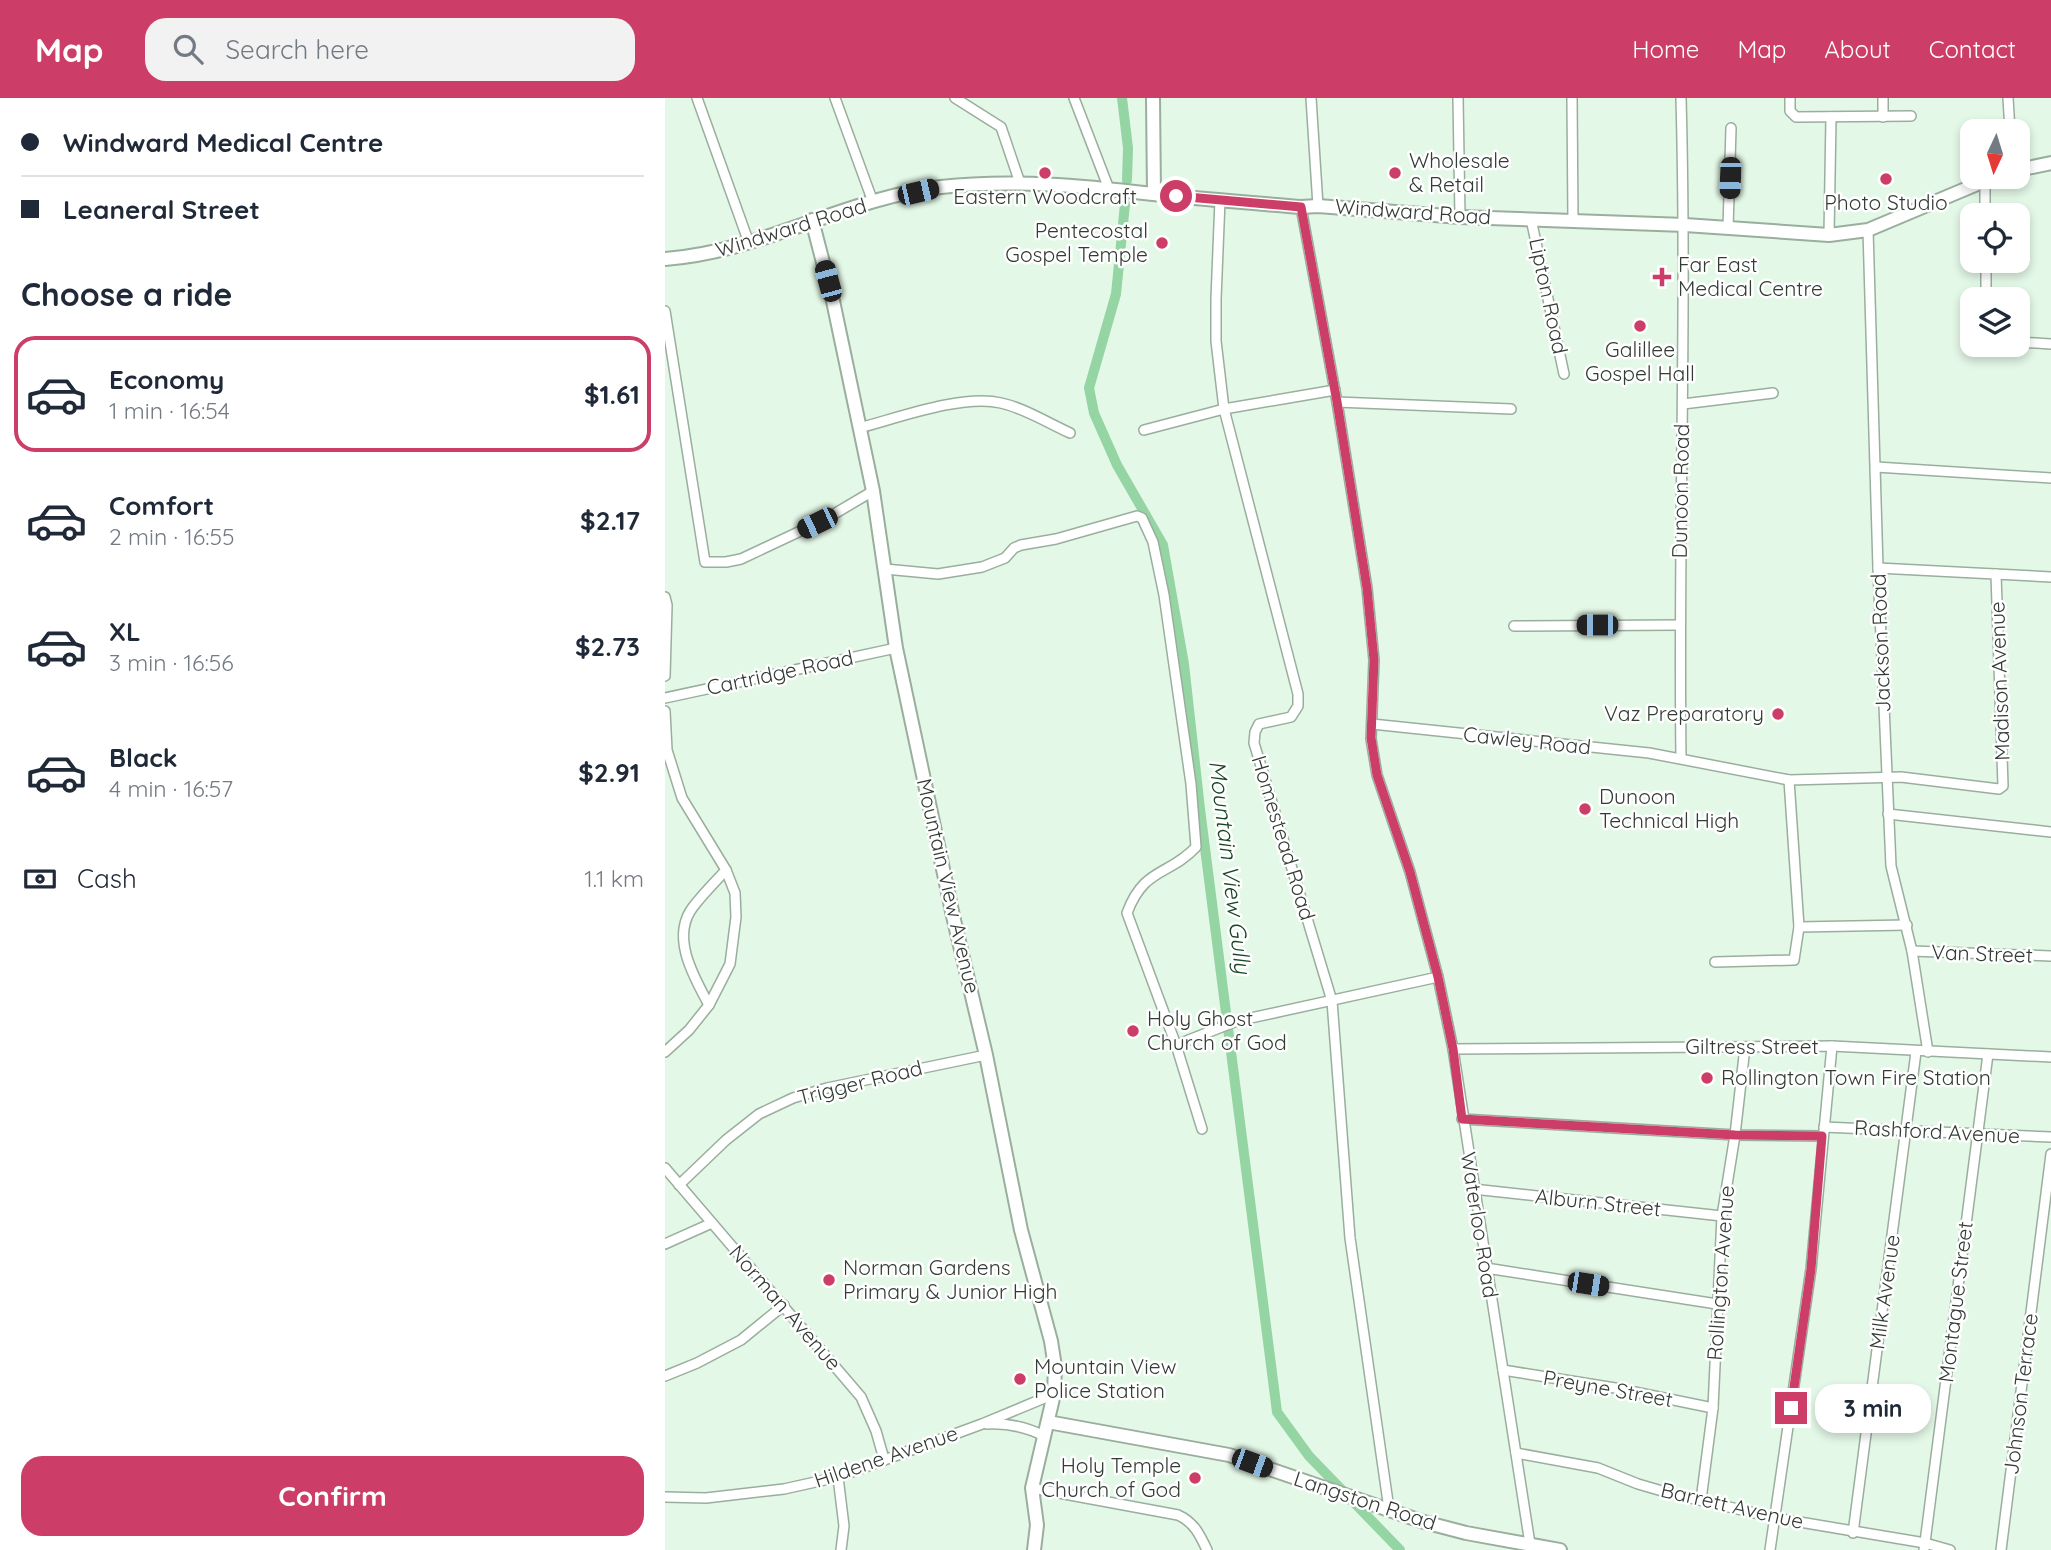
<!DOCTYPE html>
<meta charset="utf-8">
<style>
:root{--surface:#fff;--page:#f2f2f3;--text:#1f2937;--muted:#747a83;--line:#e0e1e3;--accent:#cc3e67}
body{margin:0;font-family:Quicksand,sans-serif;background:var(--page);color:var(--text);height:100vh;display:flex;flex-direction:column;font-size:26px;white-space:nowrap}
*{box-sizing:border-box;margin:0}
p{font-size:23px;color:var(--muted)}
.icon{flex:none;width:38px;height:38px;fill:none;stroke:currentColor;stroke-width:2;stroke-linecap:round;stroke-linejoin:round}
.map{position:relative;flex:1;overflow:hidden}
.sheet{display:flex;flex-direction:column;background:var(--surface);width:665px}
.sheet>*{flex:none}
.banner{display:grid;align-content:center;height:154px;padding:0 21px;background:var(--surface)}
.needle{width:46px;rotate:184deg}
.buttons{position:absolute;left:1295px;top:21px;display:grid;gap:14px}
.buttons a{display:grid;place-items:center;width:70px;height:70px;border-radius:14px;background:var(--surface);box-shadow:0 4px 10px #0003;font-size:35px}
.end{position:absolute;width:32px;height:32px;margin:-16px;border:9px solid #cc3e67;background:#fff;box-shadow:0 0 0 4px #fff}
.from{border-radius:50%}
.bubble{position:absolute;height:49px;border-radius:21px;background:var(--surface);box-shadow:0 4px 10px #0003;font-size:23px;font-weight:700;line-height:49px;text-align:center}
.car{position:absolute;width:21px;height:42px;margin:-21px -10px;border-radius:9px;box-shadow:0 0 5px 2px #0007;background:linear-gradient(#222 24%,#8ab4d8 0 40%,#222 0 76%,#8ab4d8 0 86%,#222 0)}
.banner b{display:flex;align-items:center;gap:24px;height:66px;font-size:26px}
.banner b+b{border-top:2px solid var(--line)}
.banner i{width:18px;height:18px;background:var(--text)}
ul{padding:0;list-style:none}
li{display:flex;align-items:center;gap:21px;height:116px;margin:0 14px 10px;padding:0 7px;border:4px solid transparent;border-radius:21px}
li div{flex:1}
li b{display:block;font-size:26px}
li em{font-style:normal;font-weight:700}
li.selected{border-color:var(--accent)}
li>.icon{width:63px;height:63px;stroke-width:1.5}
h2{padding:0 21px;font-size:32px;line-height:84px}
.pay{display:flex;align-items:center;gap:18px;height:77px;padding:0 21px;font-size:26px}
.pay p{margin-inline-start:auto}
.action{display:flex;gap:14px;margin-top:auto;padding:14px 21px}
.action a{flex:1;height:80px;border-radius:21px;background:var(--accent);color:#fff;font-size:28px;font-weight:700;line-height:80px;text-align:center}
header{display:flex;align-items:center;gap:42px;box-sizing:border-box;height:98px;padding:0 35px;background:var(--accent);color:#fff}
header strong{font-size:33px}
nav{display:flex;gap:38px;margin-inline-start:auto;font-size:24px}
.search{width:490px;height:63px;background:var(--page);display:flex;align-items:center;gap:18px;box-sizing:border-box;padding:0 24px;border-radius:21px;color:var(--muted);font-size:26px}
main{display:flex;flex:1;min-height:0}
.map>svg:first-child{display:block}
.lines{fill:none;stroke-linecap:round;stroke-linejoin:round}
.canal{stroke:#95d4a3;stroke-width:10}
.street-casing{stroke:#9aae9e;stroke-width:12}
.secondary-casing{stroke:#9aae9e;stroke-width:16}
.street{stroke:#fff;stroke-width:9}
.secondary{stroke:#fff;stroke-width:12}
.route{stroke:#cc3e67;stroke-width:9}
.poi-dot{fill:#cc3e67;stroke:#fff;stroke-width:2.5}
.labels{text-anchor:middle;stroke-width:5;stroke-linejoin:round;paint-order:stroke}
.poi-label{font-size:21px;fill:#333b35;stroke:#fff;text-anchor:start}
.street-label{font-size:21px;fill:#333b35;stroke:#fff}
.water-label{font-size:23px;font-style:italic;fill:#184525;stroke:#fff}
</style>
<header>
<strong>Map</strong>
<div class="search"><svg class="icon" aria-label="search" viewBox="0 0 24 24"><circle cx="10" cy="10" r="6"/><path d="M15 15l6 6"/></svg>Search here</div>
<nav><a>Home</a><a>Map</a><a>About</a><a>Contact</a></nav>
</header>
<main>
<section class="sheet">
<div class="banner">
<b><i class="from"></i>Windward Medical Centre</b>
<b><i></i>Leaneral Street</b>
</div>
<h2>Choose a ride</h2>
<ul>
<li class="selected"><svg class="icon" aria-label="car" viewBox="0 0 24 24"><path d="M5 17H2v-5l4-1 3-4h7l3 4 3 1v5h-3M9 17h6M6 11h13"/><circle cx="7" cy="17" r="2"/><circle cx="17" cy="17" r="2"/></svg><div><b>Economy</b><p>1 min · 16:54</p></div><em>$1.61</em></li>
<li><svg class="icon" aria-label="car" viewBox="0 0 24 24"><path d="M5 17H2v-5l4-1 3-4h7l3 4 3 1v5h-3M9 17h6M6 11h13"/><circle cx="7" cy="17" r="2"/><circle cx="17" cy="17" r="2"/></svg><div><b>Comfort</b><p>2 min · 16:55</p></div><em>$2.17</em></li>
<li><svg class="icon" aria-label="car" viewBox="0 0 24 24"><path d="M5 17H2v-5l4-1 3-4h7l3 4 3 1v5h-3M9 17h6M6 11h13"/><circle cx="7" cy="17" r="2"/><circle cx="17" cy="17" r="2"/></svg><div><b>XL</b><p>3 min · 16:56</p></div><em>$2.73</em></li>
<li><svg class="icon" aria-label="car" viewBox="0 0 24 24"><path d="M5 17H2v-5l4-1 3-4h7l3 4 3 1v5h-3M9 17h6M6 11h13"/><circle cx="7" cy="17" r="2"/><circle cx="17" cy="17" r="2"/></svg><div><b>Black</b><p>4 min · 16:57</p></div><em>$2.91</em></li>
</ul>
<div class="pay"><svg class="icon" aria-label="cash" viewBox="0 0 24 24"><path d="M3 7h18v10H3z"/><circle cx="12" cy="12" r="2"/></svg>Cash<p>1.1 km</p></div>
<div class="action"><a>Confirm</a></div>
</section>
<div class="map">
<svg width="1386" height="1452" viewBox="0 0 1386 1452">
<rect width="100%" height="100%" fill="#e4f8e7"/>
<g class="lines">
<!-- canal -->
<g class="canal">
<polyline points="457,0 463,50 462,82"/>
<polyline points="460,106 451,196 424,290 429,315 452,367 498,447 519,566 535,711 612,1314 644,1358 735,1452"/>
</g>
<!-- street casing -->
<g class="street-casing">
<g id="street">
<polyline points="32,0 84,145"/>
<polyline points="170,0 208,104"/>
<polyline points="290,0 336,29 355,85"/>
<polyline points="409,0 444,91"/>
<polyline points="646,0 653,108"/>
<polyline points="793,0 795,119"/>
<polyline points="907,0 908,123"/>
<path d="M1016 0C1022 220 1013 440 1016 660"/>
<polyline points="1125,0 1125,13 1131,19 1246,18"/>
<polyline points="1218,0 1218,19"/>
<polyline points="1343,0 1345,33"/>
<polyline points="1320,81 1320,117"/>
<polyline points="555,102 551,201 551,243 559,311 633,596 633,608 626,619 594,626 590,634 589,645 667,903 685,1140 724,1411"/>
<polyline points="636,109 672,304 702,490 709,562 706,641 712,677 745,774 773,879 788,951 865,1446"/>
<polyline points="866,121 899,276"/>
<polyline points="1063,130 1066,30"/>
<polyline points="1203,132 1213,470 1226,768 1247,853 1263,954"/>
<polyline points="1164,137 1166,19"/>
<polyline points="1321,163 1321,201"/>
<polyline points="0,213 40,464 61,464 76,461 159,422 208,393"/>
<polyline points="1353,244 1386,246"/>
<polyline points="672,304 846,311"/>
<polyline points="1018,306 1108,295"/>
<path d="M194 330C233 320 297 296 336 305 359 310 383 325 405 335"/>
<polyline points="479,332 559,311 670,292"/>
<polyline points="1211,369 1386,380"/>
<polyline points="1213,470 1386,479"/>
<path d="M220 471 273 476 317 469 340 460 349 450 356 447 391 441 472 418 477 420 488 444 499 497 526 686 531 749C504 778 479 769 462 815L511 947 537 1031"/>
<polyline points="0,499 2,507 0,578"/>
<polyline points="849,528 1014,527"/>
<polyline points="0,600 231,550"/>
<polyline points="0,613 2,652 17,700 61,772 70,795 71,819 65,866 44,907 24,932 0,954"/>
<polyline points="707,626 984,655 1124,682 1236,679 1334,691 1338,688 1331,476"/>
<polyline points="1223,716 1386,734"/>
<polyline points="1134,829 1242,827"/>
<polyline points="1247,853 1386,858"/>
<polyline points="1050,864 1129,862 1134,829 1124,682"/>
<path d="M44 907C29 879 5 839 28 809 38 796 50 784 61 772"/>
<polyline points="511,947 572,923 773,879"/>
<polyline points="788,951 1167,948 1386,959"/>
<polyline points="797,1021 1070,1037 1157,1038"/>
<polyline points="1159,1029 1386,1039"/>
<polyline points="0,1070 196,1299 211,1333 219,1361"/>
<polyline points="14,1087 61,1042 94,1016 128,1000 162,990 321,957"/>
<polyline points="808,1091 1057,1118"/>
<polyline points="0,1146 47,1125"/>
<polyline points="821,1170 1052,1206"/>
<polyline points="838,1272 950,1290 1048,1310"/>
<polyline points="0,1278 32,1265 76,1242 119,1207"/>
<path d="M322 1326C343 1325 360 1328 379 1338"/>
<polyline points="851,1355 933,1370 973,1386 1004,1395 1111,1420 1260,1445 1285,1452"/>
<polyline points="173,1379 179,1428 176,1452"/>
<path d="M367 1390 513 1417C529 1424 535 1437 542 1452"/>
<polyline points="0,1399 41,1400 119,1391 173,1379 317,1326 389,1296"/>
<polyline points="1036,1402 1048,1310 1057,1118 1070,1037 1080,949"/>
<polyline points="1188,1435 1251,954"/>
<polyline points="1105,1452 1146,1171 1167,948"/>
<polyline points="1259,1452 1323,956"/>
<polyline points="1336,1452 1386,1056"/>
</g>
</g>
<!-- secondary casing -->
<g class="secondary-casing">
<g id="secondary">
<polyline points="488,0 489,96"/>
<polyline points="1353,72 1386,65"/>
<polyline points="147,122 168,203 208,393 231,550 288,818 321,957 356,1132 386,1243 390,1269 389,1296 367,1390 372,1427 369,1452"/>
<path d="M0 161C96 154 181 100 276 89 347 81 418 88 488 96 537 101 587 105 636 109L653 108 795 119 1020 127 1164 137 1203 132 1329 79"/>
<polyline points="383,1324 564,1357 759,1424 801,1435 895,1452"/>
</g>
</g>
<!-- street -->
<use href="#street" class="street"/>
<!-- secondary -->
<use href="#secondary" class="secondary"/>
</g>
<g class="lines">
<!-- route -->
<polyline class="route" points="511,98 636,109 672,304 702,490 709,562 706,640 712,677 745,774 773,879 788,951 797,1021 1070,1037 1157,1038 1146,1171 1126,1310"/>
</g>
<!-- markers -->
<g class="poi-dot">
<circle cx="380" cy="75" r="7"/>
<circle cx="730" cy="75" r="7"/>
<circle cx="1221" cy="81" r="7"/>
<circle cx="497" cy="145" r="7"/>
<path d="M993.5 168.5h7v7h7v7h-7v7h-7v-7h-7v-7h7z"/>
<circle cx="975" cy="228" r="7"/>
<circle cx="1113" cy="616" r="7"/>
<circle cx="920" cy="711" r="7"/>
<circle cx="468" cy="933" r="7"/>
<circle cx="1042" cy="980" r="7"/>
<circle cx="164" cy="1182" r="7"/>
<circle cx="355" cy="1281" r="7"/>
<circle cx="530" cy="1380" r="7"/>
</g>
<g class="labels">
<!-- poi labels -->
<g class="poi-label">
<text x="744" y="70">Wholesale<tspan x="744" dy="24">&amp; Retail</tspan></text>
<text x="380" y="106" text-anchor="middle">Eastern Woodcraft</text>
<text x="1221" y="112" text-anchor="middle">Photo Studio</text>
<text x="483" y="140" text-anchor="end">Pentecostal<tspan x="483" dy="24">Gospel Temple</tspan></text>
<text x="1013" y="174">Far East<tspan x="1013" dy="24">Medical Centre</tspan></text>
<text x="975" y="259" text-anchor="middle">Galillee<tspan x="975" dy="24">Gospel Hall</tspan></text>
<text x="1099" y="623" text-anchor="end">Vaz Preparatory</text>
<text x="934" y="706">Dunoon<tspan x="934" dy="24">Technical High</tspan></text>
<text x="482" y="928">Holy Ghost<tspan x="482" dy="24">Church of God</tspan></text>
<text x="1056" y="987">Rollington Town Fire Station</text>
<text x="178" y="1177">Norman Gardens<tspan x="178" dy="24">Primary &amp; Junior High</tspan></text>
<text x="369" y="1276">Mountain View<tspan x="369" dy="24">Police Station</tspan></text>
<text x="516" y="1375" text-anchor="end">Holy Temple<tspan x="516" dy="24">Church of God</tspan></text>
</g>
<!-- street labels -->
<g class="street-label">
<text transform="translate(748 114) rotate(4)" y="7">Windward Road</text>
<text transform="translate(126 130) rotate(-17)" y="7">Windward Road</text>
<text transform="translate(883 198) rotate(78)" y="7">Lipton Road</text>
<text transform="translate(1016 393) rotate(-89)" y="7">Dunoon Road</text>
<text transform="translate(1216 545) rotate(-92)" y="7">Jackson Road</text>
<text transform="translate(115 575) rotate(-12)" y="7">Cartridge Road</text>
<text transform="translate(1335 583) rotate(-92)" y="7">Madison Avenue</text>
<text transform="translate(862 643) rotate(6)" y="7">Cawley Road</text>
<text transform="translate(618 740) rotate(73)" y="7">Homestead Road</text>
<text transform="translate(283 788) rotate(77)" y="7">Mountain View Avenue</text>
<text transform="translate(1317 856) rotate(2)" y="7">Van Street</text>
<text x="1087" y="956">Giltress Street</text>
<text transform="translate(195 985) rotate(-14)" y="7">Trigger Road</text>
<text transform="translate(1272 1034) rotate(3)" y="7">Rashford Avenue</text>
<text transform="translate(933 1105) rotate(6)" y="7">Alburn Street</text>
<text transform="translate(814 1127) rotate(81)" y="7">Waterloo Road</text>
<text transform="translate(1056 1175) rotate(-86)" y="7">Rollington Avenue</text>
<text transform="translate(1220 1194) rotate(-82)" y="7">Milk Avenue</text>
<text transform="translate(1291 1204) rotate(-83)" y="7">Montague Street</text>
<text transform="translate(120 1210) rotate(49)" y="7">Norman Avenue</text>
<text transform="translate(943 1291) rotate(10)" y="7">Preyne Street</text>
<text transform="translate(1356 1296) rotate(-83)" y="7">Johnson Terrace</text>
<text transform="translate(221 1359) rotate(-19)" y="7">Hildene Avenue</text>
<text transform="translate(700 1403) rotate(18)" y="7">Langston Road</text>
<text transform="translate(1067 1408) rotate(13)" y="7">Barrett Avenue</text>
</g>
<!-- water labels -->
<g class="water-label">
<text transform="translate(565 769) rotate(83)" y="8">Mountain View Gully</text>
</g>
</g>
</svg>
<div class="buttons">
<a><svg class="needle" viewBox="-14 -14 28 28"><path d="M0-13l5 13h-10z" fill="#e53935"/><path d="M0 13l5-13h-10z" fill="#747a83"/></svg></a>
<a><svg class="icon" aria-label="locate" viewBox="0 0 24 24"><circle cx="12" cy="12" r="6"/><path d="M12 2v4M12 18v4M2 12h4M18 12h4"/></svg></a>
<a><svg class="icon" aria-label="layers" viewBox="0 0 24 24"><path d="M12 4l9 5-9 5-9-5zM3 14l9 5 9-5"/></svg></a>
</div>
<i class="end from" style="left:511px;top:98px"></i>
<i class="end" style="left:1126px;top:1310px"></i>
<div class="bubble" style="left:1150px;top:1286px;width:116px">3 min</div>
<i class="car" style="left:1065px;top:80px;rotate:182deg"></i>
<i class="car" style="left:253px;top:94px;rotate:77deg"></i>
<i class="car" style="left:163px;top:183px;rotate:345deg"></i>
<i class="car" style="left:152px;top:425px;rotate:244deg"></i>
<i class="car" style="left:932px;top:527px;rotate:270deg"></i>
<i class="car" style="left:923px;top:1186px;rotate:99deg"></i>
<i class="car" style="left:587px;top:1365px;rotate:110deg"></i>
</div>
</main>
